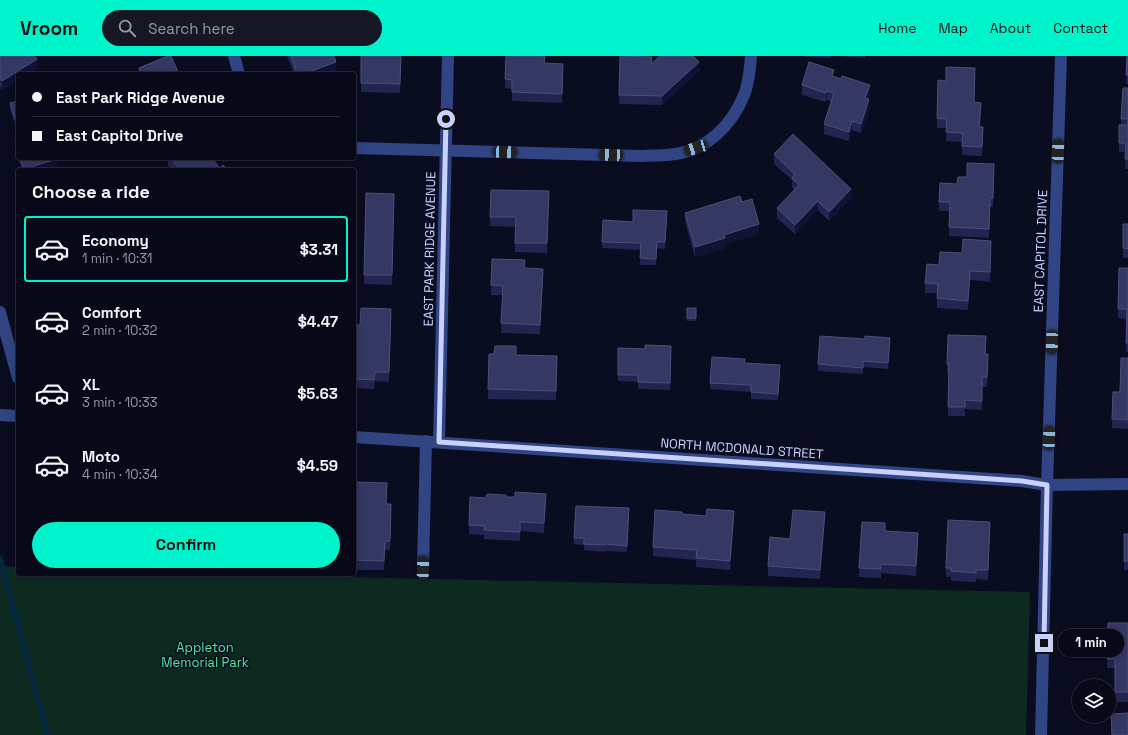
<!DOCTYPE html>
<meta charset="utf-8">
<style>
:root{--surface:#080918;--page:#161725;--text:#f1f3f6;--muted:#989aa2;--line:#292a37;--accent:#00f4cb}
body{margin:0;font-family:"Space Grotesk",sans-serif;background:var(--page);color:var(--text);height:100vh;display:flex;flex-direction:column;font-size:15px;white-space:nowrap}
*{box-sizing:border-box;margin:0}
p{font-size:13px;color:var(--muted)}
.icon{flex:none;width:22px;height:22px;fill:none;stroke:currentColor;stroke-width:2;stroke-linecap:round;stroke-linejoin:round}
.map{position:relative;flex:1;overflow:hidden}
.sheet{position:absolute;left:16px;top:112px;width:340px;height:408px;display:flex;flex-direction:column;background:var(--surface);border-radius:4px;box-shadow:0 2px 10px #0003,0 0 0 1px var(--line)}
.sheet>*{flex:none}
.hud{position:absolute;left:16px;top:16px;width:340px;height:88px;border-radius:4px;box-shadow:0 2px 10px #0003,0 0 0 1px var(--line);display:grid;align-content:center;height:88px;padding:0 16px;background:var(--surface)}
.fabs{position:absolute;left:1072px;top:623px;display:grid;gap:8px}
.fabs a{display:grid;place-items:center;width:44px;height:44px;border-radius:50%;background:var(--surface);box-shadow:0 2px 10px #0003,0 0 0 1px var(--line);font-size:20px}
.end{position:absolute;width:18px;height:18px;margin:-9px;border:5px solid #c9d2ff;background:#111;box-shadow:0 0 0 2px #111}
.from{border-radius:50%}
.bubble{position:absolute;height:28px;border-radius:14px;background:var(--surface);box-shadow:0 2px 10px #0003,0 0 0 1px var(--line);font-size:13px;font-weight:800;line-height:28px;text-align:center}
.car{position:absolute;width:12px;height:24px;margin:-12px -6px;border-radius:5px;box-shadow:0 0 3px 1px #0007;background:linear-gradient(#222 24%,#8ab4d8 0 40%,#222 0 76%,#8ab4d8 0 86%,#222 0)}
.hud b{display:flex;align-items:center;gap:14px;height:38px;font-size:15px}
.hud b+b{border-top:1px solid var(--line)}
.hud i{width:10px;height:10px;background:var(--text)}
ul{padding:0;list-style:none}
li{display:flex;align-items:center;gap:12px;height:66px;margin:0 8px 6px;padding:0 8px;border:2px solid transparent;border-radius:4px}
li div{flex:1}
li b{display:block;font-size:15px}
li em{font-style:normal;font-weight:800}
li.selected{border-color:var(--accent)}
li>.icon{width:36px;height:36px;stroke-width:1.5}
h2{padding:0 16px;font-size:18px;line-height:48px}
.primary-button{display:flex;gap:8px;margin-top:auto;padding:8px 16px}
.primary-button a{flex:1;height:46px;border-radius:24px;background:var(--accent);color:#111;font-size:16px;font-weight:800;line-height:46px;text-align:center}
header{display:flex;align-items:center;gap:24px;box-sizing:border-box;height:56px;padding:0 20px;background:var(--accent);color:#111}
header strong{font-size:19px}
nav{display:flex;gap:22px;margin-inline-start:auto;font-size:14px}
.search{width:280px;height:36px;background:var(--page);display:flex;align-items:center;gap:10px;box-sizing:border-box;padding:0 14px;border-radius:22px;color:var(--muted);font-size:15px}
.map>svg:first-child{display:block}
.green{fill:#0d2a21}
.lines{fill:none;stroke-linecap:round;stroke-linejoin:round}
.stream{stroke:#04293f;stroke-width:6}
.minor{stroke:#314483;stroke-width:12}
.wall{fill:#222550}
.shaded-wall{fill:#111335}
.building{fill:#343863;stroke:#4b507b}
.route{stroke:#c9d2ff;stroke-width:5}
.labels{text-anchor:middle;stroke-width:3;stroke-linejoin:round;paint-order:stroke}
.street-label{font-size:13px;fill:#c9d2ff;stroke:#0a0c20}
.park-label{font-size:13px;fill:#4bea97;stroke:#0a0c20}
</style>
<header>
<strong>Vroom</strong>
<div class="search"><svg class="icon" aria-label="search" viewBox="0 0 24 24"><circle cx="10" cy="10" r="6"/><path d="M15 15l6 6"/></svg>Search here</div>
<nav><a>Home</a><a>Map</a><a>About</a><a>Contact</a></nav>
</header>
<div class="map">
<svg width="1128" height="679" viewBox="0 0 1128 679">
<rect width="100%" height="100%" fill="#0a0c20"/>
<!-- green -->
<polygon class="green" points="0,510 18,511 18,518 206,518 1030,536 1026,679 0,679"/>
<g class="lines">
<!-- stream -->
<polyline class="stream" points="0,503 48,679"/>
<!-- minor -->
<g class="minor">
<polyline points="234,0 239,18"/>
<path d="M354 92 641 100C652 99 664 100 675 98 707 94 732 69 744 39 749 27 750 13 751 0"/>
<polyline points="0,256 18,322"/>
<polyline points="0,359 18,360"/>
<polyline points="354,381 1022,425 1047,429 1128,428"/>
<polyline points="439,386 448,0"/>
<polyline points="423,512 426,385"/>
<polyline points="1041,679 1047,429 1061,0"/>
</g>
</g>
<!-- wall -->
<g class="wall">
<polygon points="0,0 37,12 2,34 0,31"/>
<polygon points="287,0 334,0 336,15 328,18 294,18"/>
<polygon points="361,0 401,0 400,37 361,36"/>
<polygon points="506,0 545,0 545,7 563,17 562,47 512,45 512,33 505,32"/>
<polygon points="620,0 652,8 699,15 662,49 619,48"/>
<polygon points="805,0 831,0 831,2 805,1"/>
<polygon points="836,0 865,0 865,2"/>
<polygon points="1127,0 1128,0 1128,28 1126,28"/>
<polygon points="139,12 179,18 139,18"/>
<polygon points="834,21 870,38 868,43 869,53 861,77 852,74 849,85 824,78 824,68 832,46 827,44 826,46 802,39 802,29"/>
<polygon points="975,21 974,46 981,56 980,71 983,80 982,100 962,99 962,86 946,85 947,72 937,72 937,62 946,25"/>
<polygon points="1123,32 1128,32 1128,113 1125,113 1126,96 1119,96 1119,87 1121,69"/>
<polygon points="18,45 18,78 10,53 10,47"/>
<polygon points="18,83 18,101 15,90 15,84"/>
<polygon points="774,98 851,142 829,165 818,154 795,178 777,162 777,152 794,134 792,132 792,124 774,108"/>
<polygon points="18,102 56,102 57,109 41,114 22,114"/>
<polygon points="168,102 213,102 212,103 220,112 228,114 173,114 168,110"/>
<polygon points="994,118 993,151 990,151 989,182 949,180 950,155 939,155 939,146 967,121"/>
<polygon points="549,135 547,197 515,196 515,171 490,170 490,161"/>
<polygon points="394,138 392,229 364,228 364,219"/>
<polygon points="742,146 759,178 725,188 725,192 695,201 685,166 685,157"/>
<polygon points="667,162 665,193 657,192 656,209 640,209 641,194 602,192 602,186 633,166"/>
<rect x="1123" y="168" width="5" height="34"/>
<polygon points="991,194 990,226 970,224 968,254 937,252 937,237 925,237 925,227 939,209 962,197"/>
<polygon points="525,212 543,222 540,278 501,277 503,239 491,239 491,229"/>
<polygon points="1128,212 1128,296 1126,296 1126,263 1118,262 1118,253"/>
<rect x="687" y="252" width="9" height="13"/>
<polygon points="391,262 389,326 375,325 374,333 354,332 354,269 360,269"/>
<polygon points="890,288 888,313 863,311 863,318 818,315 818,308"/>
<polygon points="671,290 670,334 638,333 638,326 618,325 618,292 645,293"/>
<polygon points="489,298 557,300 556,344 488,343"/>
<polygon points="985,298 988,308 987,331 982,331 982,354 965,353 965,360 948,360 949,317 947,317 947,308"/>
<polygon points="1128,302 1128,373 1112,372 1112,363"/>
<polygon points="745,307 780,316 778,344 751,343 751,336 710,333 710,327"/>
<polygon points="354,426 387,427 386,448 391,458 390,494 385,494 384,514 354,514"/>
<polygon points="506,441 546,447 544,477 520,475 520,485 484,483 484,479 469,478 469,469 486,442"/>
<polygon points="682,458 734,464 730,514 696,511 696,504 653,500 653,491"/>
<polygon points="629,459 627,496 605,495 605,496 584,494 584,489 574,488 574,482"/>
<polygon points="825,465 820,523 768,520 768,510 790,483"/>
<polygon points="885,475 918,487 916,520 881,517 881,522 859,521 859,512"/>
<polygon points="990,475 988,524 976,523 976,526 951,525 951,521 946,521 946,512"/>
<rect x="1124" y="478" width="4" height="36"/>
<polygon points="1108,567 1128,567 1128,646 1115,646 1115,612 1107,612"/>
</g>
<!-- shaded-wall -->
<g class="shaded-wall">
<polygon points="144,0 151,0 144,3"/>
<polygon points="37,3 37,12 27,18 18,18 18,24 2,34 2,25"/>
<polygon points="336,6 336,15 328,18 303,18"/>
<polygon points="699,6 699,15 662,49 662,40"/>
<polygon points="870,29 870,38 865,52 865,42"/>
<polygon points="827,35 827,44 826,46 826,37"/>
<polygon points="869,43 869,53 861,77 861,68"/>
<polygon points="852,65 852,74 849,85 849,76"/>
<polygon points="57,103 57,109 41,114 24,114 24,113"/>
<polygon points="994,108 994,118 993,151 993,142"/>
<polygon points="851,133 851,142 829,165 829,156"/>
<polygon points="818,145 818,154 795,178 795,169"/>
<polygon points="759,168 759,178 725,188 725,192 695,201 695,191 724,179"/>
<polygon points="991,185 991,194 990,226 990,216"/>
<polygon points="543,213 543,222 540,278 540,269"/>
<polygon points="970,215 970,224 968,254 968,245"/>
<polygon points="890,282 890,288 888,313 888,307"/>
<polygon points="546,438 546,447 544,477 544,467"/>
<polygon points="734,455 734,464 730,514 730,505"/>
<polygon points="825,456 825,465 820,523 820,514"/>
<polygon points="990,466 990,475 988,524 988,514"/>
<polygon points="918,477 918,487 916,520 916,510"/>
</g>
<!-- building -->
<g class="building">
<polygon points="0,0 35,0 37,3 2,25 0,22"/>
<polygon points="168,0 171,0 179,18 141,18 139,12"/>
<polygon points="291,0 334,0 336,6 303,18 297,18"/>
<polygon points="361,0 401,0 400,28 361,27"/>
<polygon points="506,0 545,0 544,7 563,8 562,38 512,36 512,24 505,23"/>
<polygon points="620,0 652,1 651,8 660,0 693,0 699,6 662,40 619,39"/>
<polygon points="1127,0 1128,0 1128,19 1126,19"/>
<polygon points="809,6 834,14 832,20 841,23 842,20 870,29 865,42 869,43 861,68 852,65 849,76 824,68 834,37 827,35 826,37 802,29"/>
<polygon points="946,11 975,12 974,46 981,47 979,71 983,71 982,91 962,90 963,77 946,76 947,63 937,62 938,24 946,25"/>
<polygon points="1123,32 1128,32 1128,103 1125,103 1126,87 1119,87 1119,69 1128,69 1128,63 1121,63"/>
<polygon points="18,45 18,72 10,47"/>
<polygon points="793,78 851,133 829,156 818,145 795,169 777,152 799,129 792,122 795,118 774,98"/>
<polygon points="18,83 18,94 15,84"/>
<polygon points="20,102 56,102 57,103 24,113"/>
<polygon points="170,102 211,102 220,112 223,109 228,114 181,114"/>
<polygon points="967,107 994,108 993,142 990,142 989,173 949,171 950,146 939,146 940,127 957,128 958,121 967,121"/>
<polygon points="491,134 549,135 547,187 515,187 516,161 490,161"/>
<polygon points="366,137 394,138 392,219 364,219"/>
<polygon points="740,140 742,146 752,143 759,168 724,179 725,182 695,191 685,157"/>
<polygon points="633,154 667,155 665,186 657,186 656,203 640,202 641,187 602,186 603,164 633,166"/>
<polygon points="1123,168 1128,168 1128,193 1123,192"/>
<polygon points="963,183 991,185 990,216 970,215 968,245 937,242 938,228 925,227 927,208 939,209 940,196 962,197"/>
<polygon points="492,203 525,204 524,212 543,213 540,269 501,267 503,230 491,229"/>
<polygon points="1119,212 1128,212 1128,287 1126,287 1127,253 1118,253"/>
<polygon points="361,252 391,253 389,316 375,316 374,324 354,323 354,269 360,269"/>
<rect x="687" y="252" width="9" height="10"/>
<polygon points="948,279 986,280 985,298 988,298 987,321 982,321 982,345 965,344 965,351 948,351 949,308 947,308"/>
<polygon points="820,280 865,283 865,280 890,282 888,307 863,305 863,312 818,308"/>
<polygon points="645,289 671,290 670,327 638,326 638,319 618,319 618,292 645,293"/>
<polygon points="495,290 516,290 516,299 557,300 556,335 488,333 489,298 494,298"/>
<polygon points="712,301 745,303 744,307 780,309 778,338 751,336 751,329 710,327"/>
<polygon points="1121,302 1128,302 1128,364 1112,363 1113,336 1120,336"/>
<polygon points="354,426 387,427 386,448 391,448 390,485 385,485 384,505 354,504"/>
<polygon points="515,436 546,438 544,467 520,466 520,476 484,474 485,470 469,469 470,441 486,442 487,438 506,439 506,441 515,441"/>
<polygon points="576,450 629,452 627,490 605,488 605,489 584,488 584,482 574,482"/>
<polygon points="707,453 734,455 730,505 696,502 697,494 653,491 655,454 682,456 682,458 706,460"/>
<polygon points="793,454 825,456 820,514 768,510 770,481 790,483"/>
<polygon points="948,464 990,466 988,514 976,514 976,517 951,515 951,512 946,512"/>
<polygon points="862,466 885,467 885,475 918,477 916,510 881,508 881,513 859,512"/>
<rect x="1124" y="478" width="4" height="27"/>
<polygon points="1108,567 1128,567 1128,636 1115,636 1115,603 1107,603"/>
<polygon points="1128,657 1128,679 1112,679 1111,658"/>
</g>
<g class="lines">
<!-- route -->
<polyline class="route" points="446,63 439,386 1022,425 1047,429 1044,587"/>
</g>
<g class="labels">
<!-- street labels -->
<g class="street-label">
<text transform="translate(429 193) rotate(-89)" y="5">EAST PARK RIDGE AVENUE</text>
<text transform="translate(1040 195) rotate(-88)" y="5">EAST CAPITOL DRIVE</text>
<text transform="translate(742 392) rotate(4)" y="5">NORTH MCDONALD STREET</text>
</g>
<!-- park labels -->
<g class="park-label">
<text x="205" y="596">Appleton<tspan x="205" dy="15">Memorial Park</tspan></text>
</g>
</g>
</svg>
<div class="fabs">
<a><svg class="icon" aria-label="layers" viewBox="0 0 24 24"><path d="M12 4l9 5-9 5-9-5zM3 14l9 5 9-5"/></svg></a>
</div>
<i class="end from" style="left:446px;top:63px"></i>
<i class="end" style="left:1044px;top:587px"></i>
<div class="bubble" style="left:1058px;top:573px;width:66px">1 min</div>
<i class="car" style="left:696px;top:92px;rotate:253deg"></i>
<i class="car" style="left:1058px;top:95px;rotate:2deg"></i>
<i class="car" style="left:505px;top:96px;rotate:92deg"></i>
<i class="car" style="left:611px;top:99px;rotate:272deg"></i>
<i class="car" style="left:1052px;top:286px;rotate:182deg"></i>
<i class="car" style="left:1049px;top:382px;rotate:2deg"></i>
<i class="car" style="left:423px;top:512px;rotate:2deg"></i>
<div class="hud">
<b><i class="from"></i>East Park Ridge Avenue</b>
<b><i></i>East Capitol Drive</b>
</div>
<section class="sheet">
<h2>Choose a ride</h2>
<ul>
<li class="selected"><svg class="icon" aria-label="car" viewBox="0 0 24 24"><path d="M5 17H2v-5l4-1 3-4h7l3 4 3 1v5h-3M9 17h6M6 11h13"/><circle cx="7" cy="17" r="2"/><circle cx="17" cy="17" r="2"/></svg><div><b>Economy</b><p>1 min · 10:31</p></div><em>$3.31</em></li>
<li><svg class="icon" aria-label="car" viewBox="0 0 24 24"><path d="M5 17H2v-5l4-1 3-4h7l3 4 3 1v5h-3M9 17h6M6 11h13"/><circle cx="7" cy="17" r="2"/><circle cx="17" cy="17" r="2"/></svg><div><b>Comfort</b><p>2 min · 10:32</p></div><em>$4.47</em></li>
<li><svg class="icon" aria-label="car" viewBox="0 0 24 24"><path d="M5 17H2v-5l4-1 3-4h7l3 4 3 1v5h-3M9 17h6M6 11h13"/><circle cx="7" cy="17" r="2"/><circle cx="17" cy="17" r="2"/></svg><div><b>XL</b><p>3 min · 10:33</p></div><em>$5.63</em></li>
<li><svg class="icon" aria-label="car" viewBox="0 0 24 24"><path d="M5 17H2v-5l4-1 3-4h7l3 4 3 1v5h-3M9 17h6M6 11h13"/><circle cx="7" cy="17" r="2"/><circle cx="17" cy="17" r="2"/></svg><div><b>Moto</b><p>4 min · 10:34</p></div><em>$4.59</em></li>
</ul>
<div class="primary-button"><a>Confirm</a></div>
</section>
</div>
